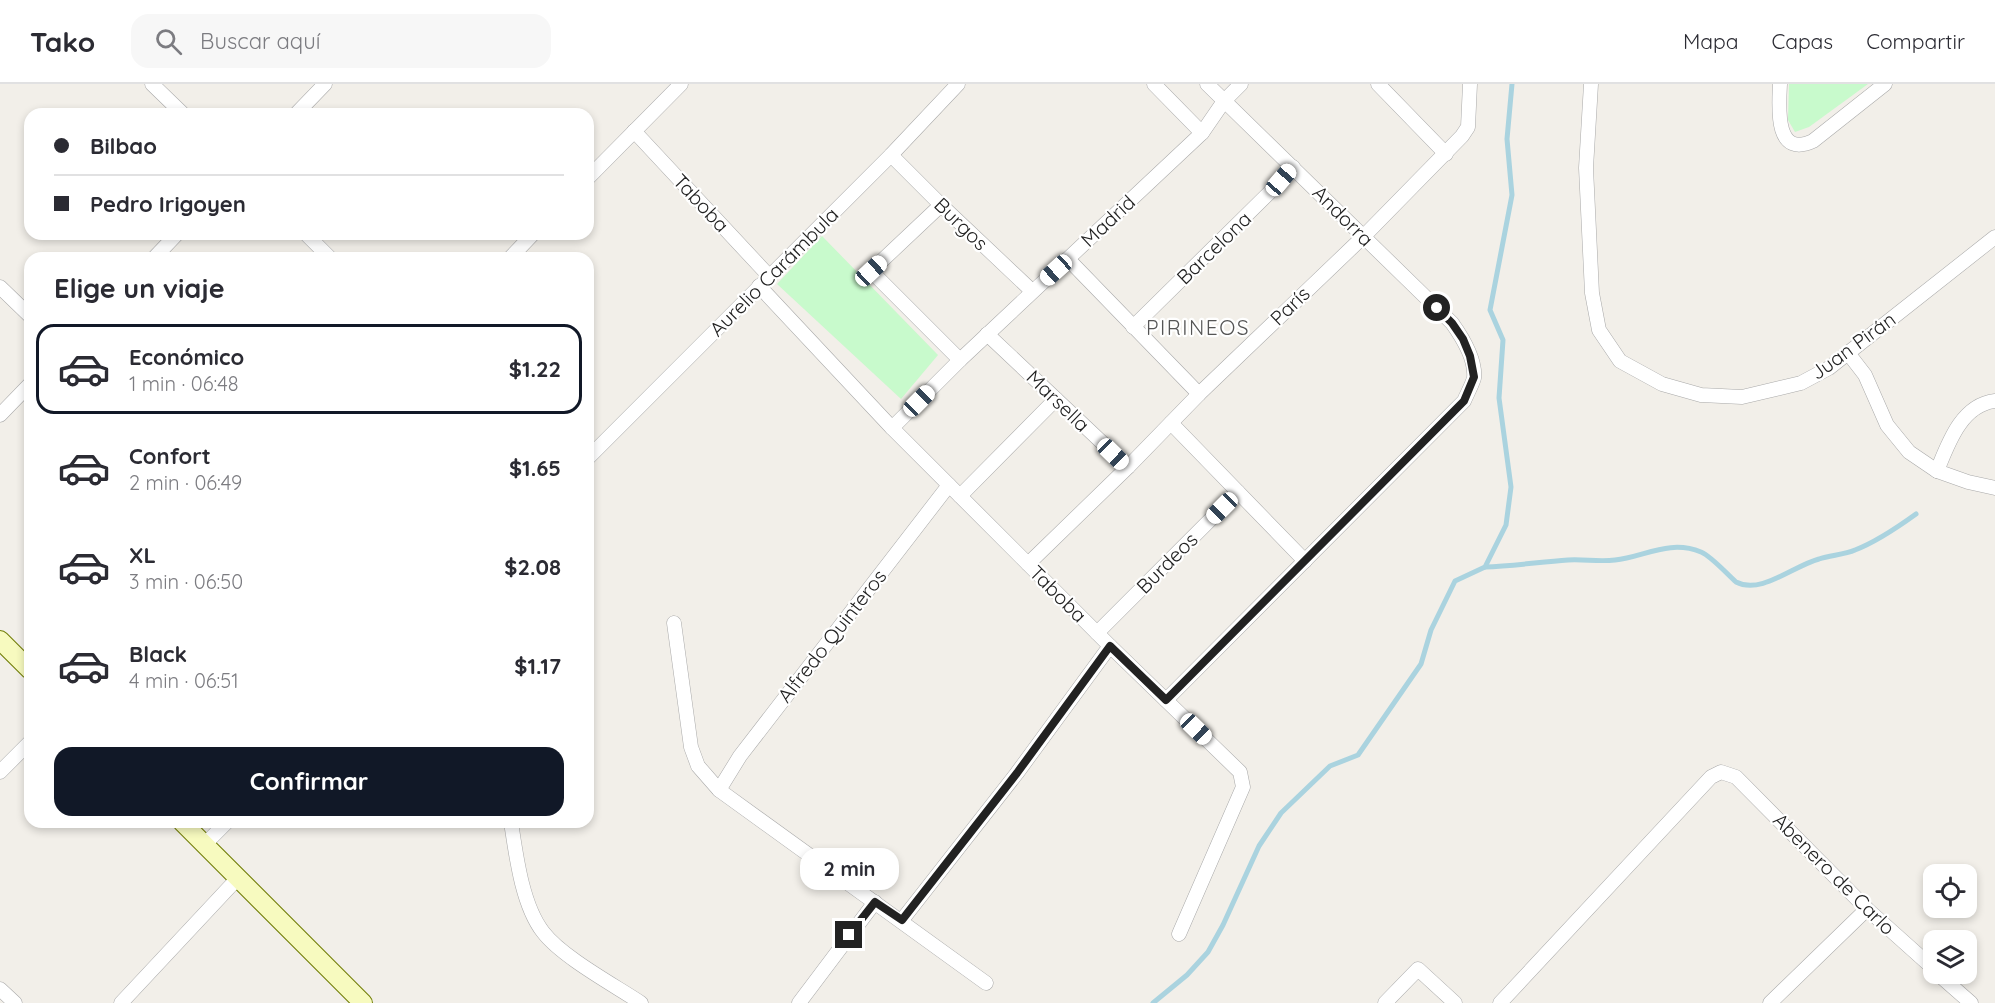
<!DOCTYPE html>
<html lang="es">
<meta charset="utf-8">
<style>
:root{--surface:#fff;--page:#f7f7f7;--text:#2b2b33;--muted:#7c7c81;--line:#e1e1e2;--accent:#111827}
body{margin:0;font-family:Quicksand,sans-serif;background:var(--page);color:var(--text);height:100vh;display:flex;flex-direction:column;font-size:22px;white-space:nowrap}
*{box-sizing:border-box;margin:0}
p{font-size:20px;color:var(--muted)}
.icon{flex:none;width:33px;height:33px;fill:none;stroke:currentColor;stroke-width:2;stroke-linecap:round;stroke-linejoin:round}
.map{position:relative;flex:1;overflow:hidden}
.panel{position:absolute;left:24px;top:168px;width:570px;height:576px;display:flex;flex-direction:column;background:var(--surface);border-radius:18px;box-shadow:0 3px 9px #0003}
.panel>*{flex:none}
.top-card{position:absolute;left:24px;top:24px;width:570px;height:132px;border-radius:18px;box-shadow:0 3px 9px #0003;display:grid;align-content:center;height:132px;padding:0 30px;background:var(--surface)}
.controls{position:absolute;left:1923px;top:780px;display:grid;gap:12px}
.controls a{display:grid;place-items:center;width:54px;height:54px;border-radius:12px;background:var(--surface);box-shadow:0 3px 9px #0003;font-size:30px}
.end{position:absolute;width:27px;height:27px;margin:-14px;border:8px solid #222;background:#fff;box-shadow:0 0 0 3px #fff}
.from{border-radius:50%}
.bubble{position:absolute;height:42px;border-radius:18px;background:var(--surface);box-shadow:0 3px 9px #0003;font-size:20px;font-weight:700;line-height:42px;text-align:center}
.car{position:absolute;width:18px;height:36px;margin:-18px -9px;border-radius:8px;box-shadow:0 0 4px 2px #0007;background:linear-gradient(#fff 24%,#345 0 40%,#fff 0 76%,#345 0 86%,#fff 0)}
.top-card b{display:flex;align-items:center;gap:21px;height:57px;font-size:22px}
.top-card b+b{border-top:2px solid var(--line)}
.top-card i{width:15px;height:15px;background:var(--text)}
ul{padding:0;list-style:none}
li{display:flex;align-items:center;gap:18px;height:90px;margin:0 12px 9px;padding:0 18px;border:3px solid transparent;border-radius:18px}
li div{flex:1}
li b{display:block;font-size:22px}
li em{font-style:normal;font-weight:700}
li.current{border-color:var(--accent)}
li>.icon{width:54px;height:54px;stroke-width:1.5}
h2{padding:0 30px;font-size:27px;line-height:72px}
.button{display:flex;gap:12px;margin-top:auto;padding:12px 30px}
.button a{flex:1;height:69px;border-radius:18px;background:var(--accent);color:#fff;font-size:24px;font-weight:700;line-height:69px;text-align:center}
header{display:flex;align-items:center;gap:36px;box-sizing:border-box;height:84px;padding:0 30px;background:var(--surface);border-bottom:2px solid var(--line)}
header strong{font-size:28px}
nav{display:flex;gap:33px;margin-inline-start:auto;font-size:21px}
.search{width:420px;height:54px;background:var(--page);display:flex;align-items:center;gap:15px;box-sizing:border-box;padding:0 21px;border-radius:18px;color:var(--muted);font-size:22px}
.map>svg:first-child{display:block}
.park{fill:#c8facc}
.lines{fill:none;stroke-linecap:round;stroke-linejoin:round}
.stream{stroke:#aad3df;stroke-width:5}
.minor-casing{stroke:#a9a9a9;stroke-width:15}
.secondary-casing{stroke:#707d05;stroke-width:20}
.minor{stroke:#fff;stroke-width:14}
.secondary{stroke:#f7fabf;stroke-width:18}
.route{stroke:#222;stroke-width:8}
.labels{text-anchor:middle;stroke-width:4.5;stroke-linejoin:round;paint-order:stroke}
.street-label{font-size:20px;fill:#222;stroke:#fff}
.neighbourhood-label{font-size:21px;letter-spacing:1.5px;fill:#555;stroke:#fff}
</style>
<header>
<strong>Tako</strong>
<div class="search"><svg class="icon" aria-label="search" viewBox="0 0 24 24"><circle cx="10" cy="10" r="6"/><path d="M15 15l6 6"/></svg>Buscar aquí</div>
<nav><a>Mapa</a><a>Capas</a><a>Compartir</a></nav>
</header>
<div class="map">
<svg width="1995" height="919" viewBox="0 0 1995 919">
<rect width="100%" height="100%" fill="#f2efe9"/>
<!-- park -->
<g class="park">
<polygon points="1789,0 1868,0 1809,43 1795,48 1788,36"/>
<polygon points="822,152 938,271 901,315 777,200"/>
</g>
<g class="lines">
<!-- stream -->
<g class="stream">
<path d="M1485 483C1513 482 1540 478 1568 476 1584 475 1599 478 1615 476 1644 473 1669 455 1701 468 1711 472 1727 490 1736 498 1761 511 1793 482 1819 475 1830 471 1844 471 1855 466 1876 458 1898 443 1916 430"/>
<polyline points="1153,919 1187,891 1208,868 1223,841 1259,762 1281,729 1330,682 1358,671 1421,580 1431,546 1455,497 1485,483 1506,441 1511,403 1499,314 1503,256 1490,226 1512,111 1507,55 1512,0"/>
</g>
<!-- minor casing -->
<g class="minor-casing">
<g id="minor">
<polyline points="152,0 183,30"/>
<polyline points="1154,0 1202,49"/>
<polyline points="1378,0 1446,70"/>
<polyline points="1591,0 1586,84 1592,209 1599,246 1620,277 1662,300 1701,311 1742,313 1801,299 1829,284 1848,269 1995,153"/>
<path d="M1780 0C1779 22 1774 75 1813 57L1885 0"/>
<polyline points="296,30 325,0"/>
<polyline points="634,47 769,192"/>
<polyline points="891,71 941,121 1032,207"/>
<polyline points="588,94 681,0"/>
<polyline points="941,121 871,187 960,276"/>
<polyline points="306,150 330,174"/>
<polyline points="154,174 177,150"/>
<polyline points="510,174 533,150"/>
<polyline points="1068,175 1199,310"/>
<polyline points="759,202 892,344 1110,562 1240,688 1243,703 1179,850"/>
<polyline points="0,203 30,232"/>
<polyline points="1133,243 1269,109 1293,83"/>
<polyline points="987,250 1128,383"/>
<polyline points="1848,269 1865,291 1887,341 1909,368 1937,387 1968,398 1995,404"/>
<polyline points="0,331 30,300"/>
<polyline points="1171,339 1305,477"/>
<polyline points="892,344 960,276 1202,49 1224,17 1241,0"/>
<polyline points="588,374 891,71 958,0"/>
<path d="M1937 387C1948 360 1961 321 1995 317"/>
<polyline points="960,412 1056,315"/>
<polyline points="1028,480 1128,383 1199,310 1364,152 1462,52 1468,43 1470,0"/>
<polyline points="674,539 691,663 698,682 719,706 986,899"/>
<polyline points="1097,549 1238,408"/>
<path d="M1166 616 1464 317C1467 310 1472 301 1474 294 1476 276 1462 253 1452 239L1207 0"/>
<polyline points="0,688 30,658"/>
<polyline points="719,706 740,672 949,401"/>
<path d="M511 738C516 771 522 821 543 848 562 873 614 901 641 919"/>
<polyline points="204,761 227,738"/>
<polyline points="902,836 1017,689 1110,562"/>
<polyline points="1938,890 1971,919"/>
<polyline points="0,905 15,919"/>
<polyline points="121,919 237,795"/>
<polyline points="799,919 875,818"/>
<polyline points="1385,919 1418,885 1455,919"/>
<polyline points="1500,919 1711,693 1721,688 1736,693 1867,825 1934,885"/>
<polyline points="1770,919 1867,825"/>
</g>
</g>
<!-- secondary casing -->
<g class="secondary-casing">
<g id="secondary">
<polyline points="0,556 30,586"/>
<polyline points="182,738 363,919"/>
</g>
</g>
<!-- minor -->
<use href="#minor" class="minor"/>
<!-- secondary -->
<use href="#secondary" class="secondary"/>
</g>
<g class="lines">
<!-- route -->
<polyline class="route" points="849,851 875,818 902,836 1017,689 1110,562 1166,616 1464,317 1474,293 1470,272 1463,255 1452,239 1437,224"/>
</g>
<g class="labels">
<!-- street labels -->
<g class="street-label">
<text transform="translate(701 119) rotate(47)" y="7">Taboba</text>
<text transform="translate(1343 132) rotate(45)" y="7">Andorra</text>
<text transform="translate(1108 137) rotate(-43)" y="7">Madrid</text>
<text transform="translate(961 140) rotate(44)" y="7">Burgos</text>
<text transform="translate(1214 164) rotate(-44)" y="7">Barcelona</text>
<text transform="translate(774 188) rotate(-45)" y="7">Aurelio Carámbula</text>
<text transform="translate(1290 222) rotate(-44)" y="7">París</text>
<text transform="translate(1853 262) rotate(-36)" y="7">Juan Pirán</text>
<text transform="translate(1058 317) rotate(44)" y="7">Marsella</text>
<text transform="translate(1167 479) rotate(-45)" y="7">Burdeos</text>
<text transform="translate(1058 510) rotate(45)" y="7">Taboba</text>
<text transform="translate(832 552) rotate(-52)" y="7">Alfredo Quinteros</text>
<text transform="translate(1834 790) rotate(45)" y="7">Abenero de Carlo</text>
</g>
<!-- neighbourhood labels -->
<g class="neighbourhood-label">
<text x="1198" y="251">PIRINEOS</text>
</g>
</g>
</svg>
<div class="controls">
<a><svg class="icon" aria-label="locate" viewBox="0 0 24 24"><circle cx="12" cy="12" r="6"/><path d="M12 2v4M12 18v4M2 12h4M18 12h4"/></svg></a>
<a><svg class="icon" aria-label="layers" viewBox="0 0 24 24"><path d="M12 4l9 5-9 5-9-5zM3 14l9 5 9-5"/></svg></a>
</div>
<i class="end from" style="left:1437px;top:224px"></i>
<i class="end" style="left:849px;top:851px"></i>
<div class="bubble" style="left:800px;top:764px;width:99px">2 min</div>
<i class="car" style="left:1281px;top:96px;rotate:41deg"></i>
<i class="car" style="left:1056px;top:186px;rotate:228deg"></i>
<i class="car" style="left:871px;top:187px;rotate:47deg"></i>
<i class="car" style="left:919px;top:317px;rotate:45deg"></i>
<i class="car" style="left:1113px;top:370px;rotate:134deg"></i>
<i class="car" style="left:1222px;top:424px;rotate:225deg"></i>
<i class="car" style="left:1196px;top:645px;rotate:134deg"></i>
<div class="top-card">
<b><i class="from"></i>Bilbao</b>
<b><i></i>Pedro Irigoyen</b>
</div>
<section class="panel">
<h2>Elige un viaje</h2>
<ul>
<li class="current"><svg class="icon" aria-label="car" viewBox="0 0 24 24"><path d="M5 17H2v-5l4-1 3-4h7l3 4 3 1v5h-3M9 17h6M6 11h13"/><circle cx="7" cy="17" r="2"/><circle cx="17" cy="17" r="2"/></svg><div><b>Económico</b><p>1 min · 06:48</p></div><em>$1.22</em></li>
<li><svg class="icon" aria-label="car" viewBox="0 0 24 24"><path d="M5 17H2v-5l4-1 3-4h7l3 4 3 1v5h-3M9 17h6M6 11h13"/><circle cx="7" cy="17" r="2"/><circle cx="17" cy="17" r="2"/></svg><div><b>Confort</b><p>2 min · 06:49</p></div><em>$1.65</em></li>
<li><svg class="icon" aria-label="car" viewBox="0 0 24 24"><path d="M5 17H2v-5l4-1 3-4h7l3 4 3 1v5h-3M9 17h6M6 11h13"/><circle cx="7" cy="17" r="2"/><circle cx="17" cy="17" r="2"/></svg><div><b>XL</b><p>3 min · 06:50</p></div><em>$2.08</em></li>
<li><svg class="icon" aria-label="car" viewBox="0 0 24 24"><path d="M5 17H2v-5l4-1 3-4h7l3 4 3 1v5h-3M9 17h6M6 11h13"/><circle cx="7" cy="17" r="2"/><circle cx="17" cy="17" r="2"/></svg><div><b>Black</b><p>4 min · 06:51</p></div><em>$1.17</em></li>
</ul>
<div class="button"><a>Confirmar</a></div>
</section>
</div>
